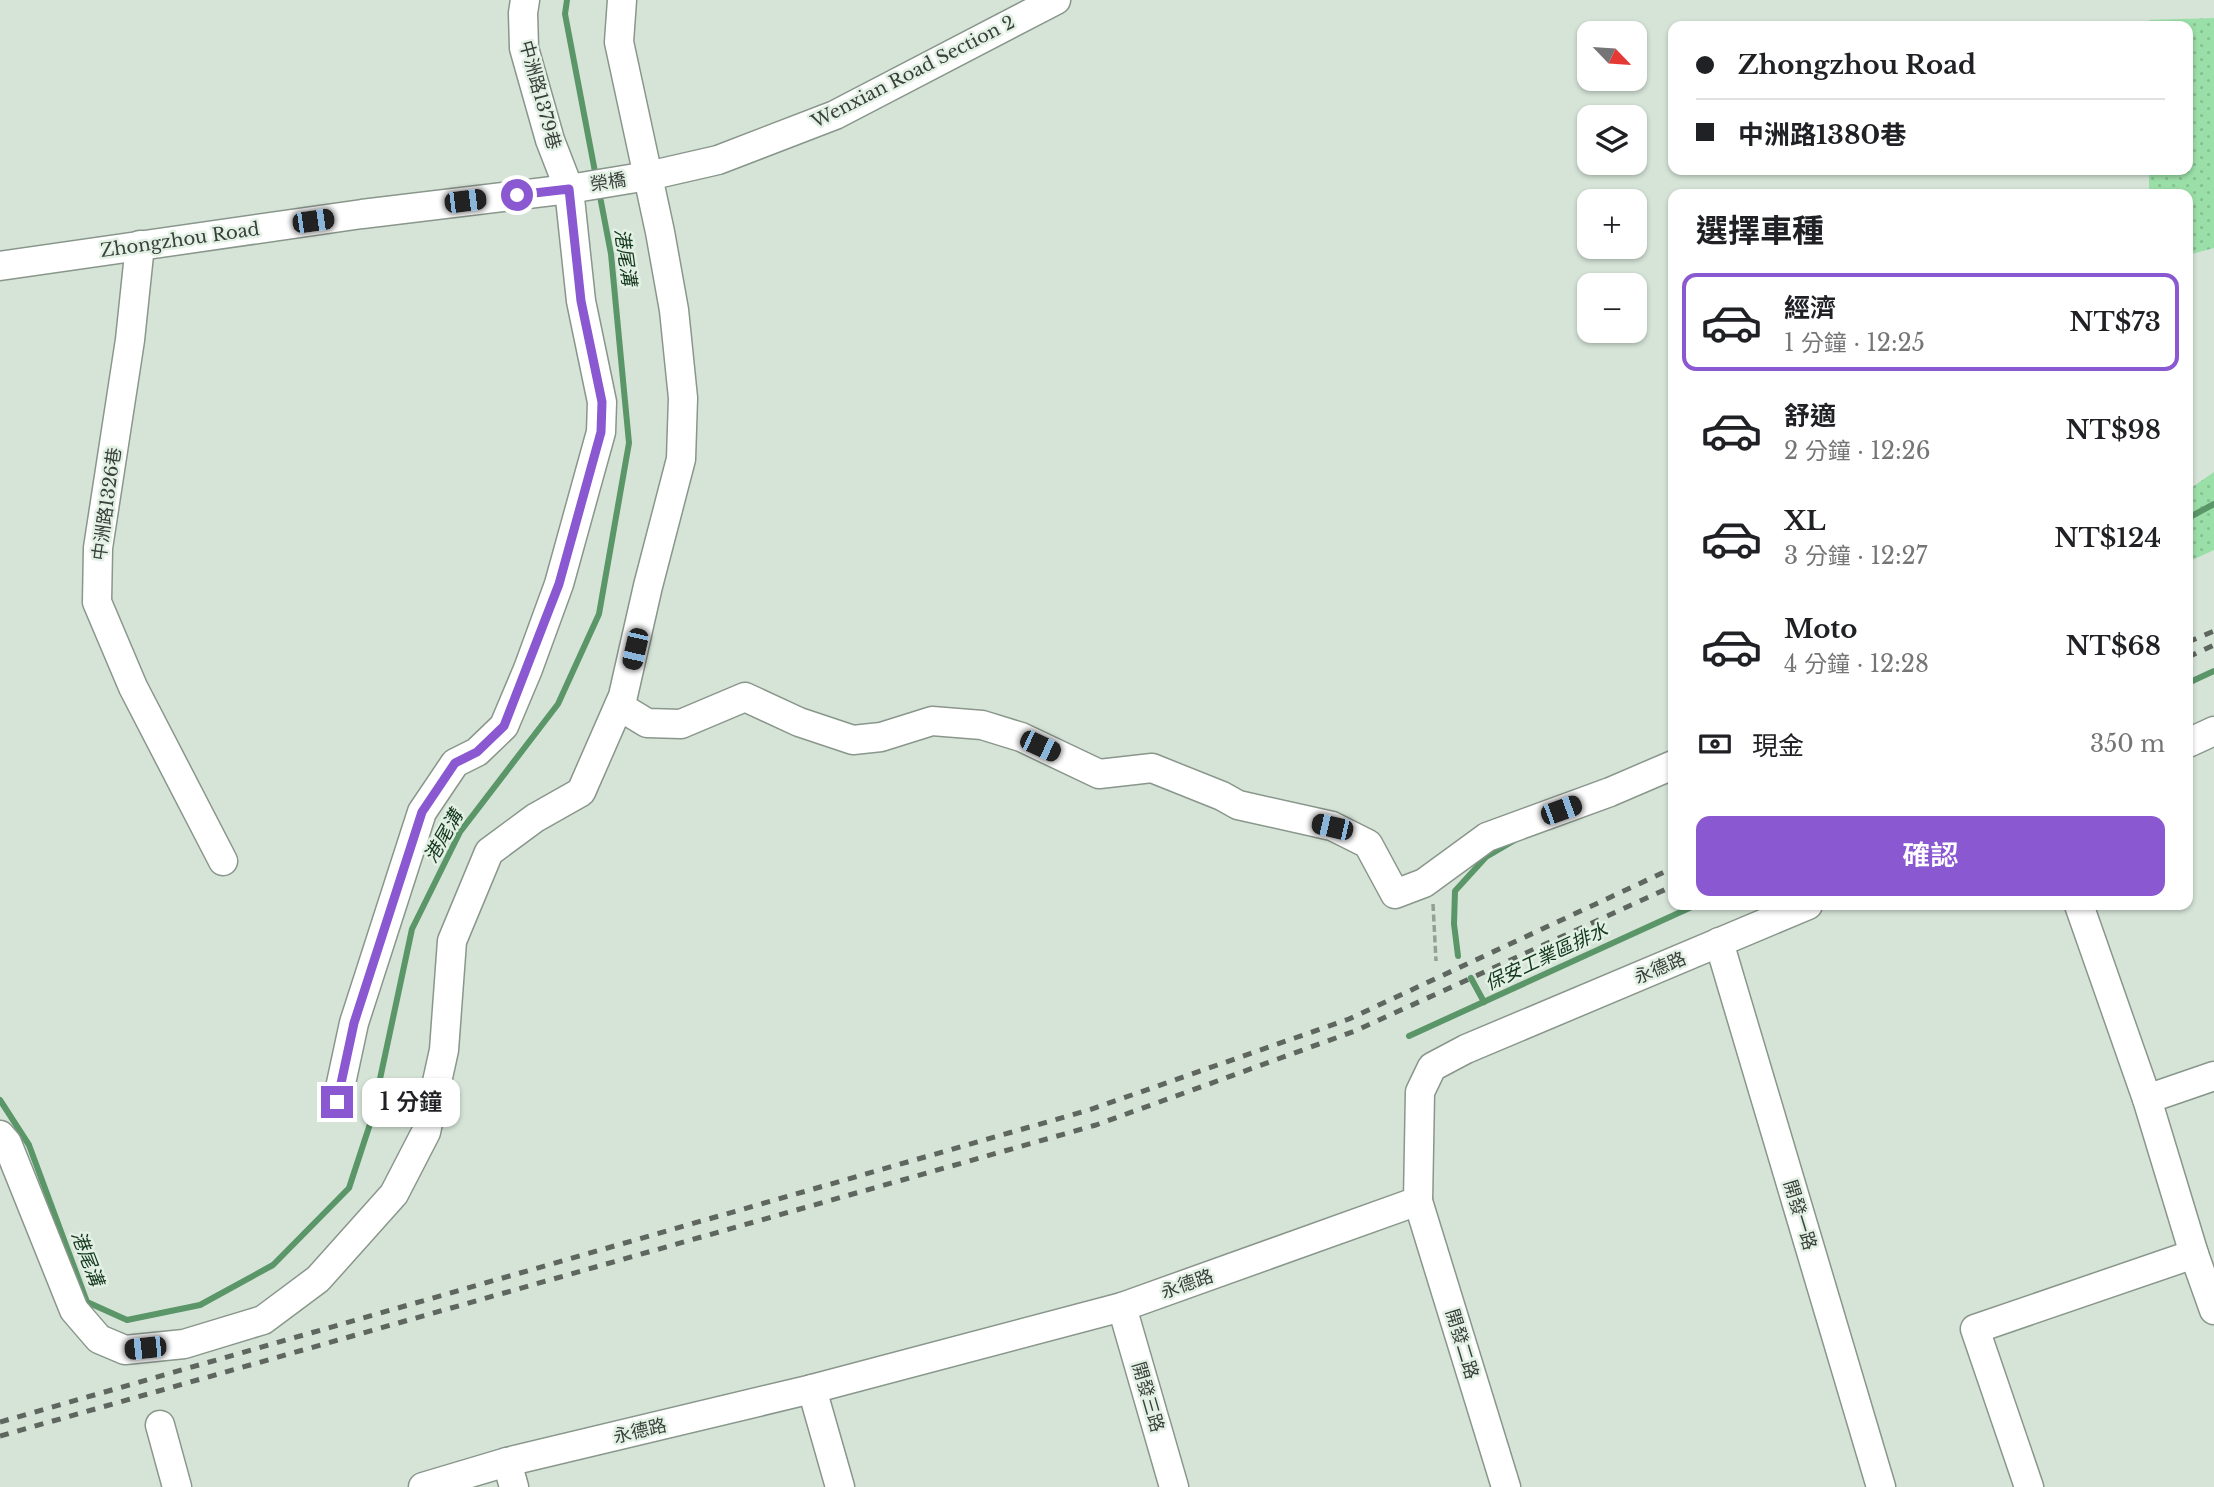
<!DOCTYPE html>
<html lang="zh-TW">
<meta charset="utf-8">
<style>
:root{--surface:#fff;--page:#f6f6f6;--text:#202124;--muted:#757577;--line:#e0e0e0;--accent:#8a58d0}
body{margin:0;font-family:"Libre Baskerville","Noto Sans TC",serif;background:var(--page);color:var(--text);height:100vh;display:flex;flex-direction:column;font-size:26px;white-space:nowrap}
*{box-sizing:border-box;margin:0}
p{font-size:23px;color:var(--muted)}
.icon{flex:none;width:38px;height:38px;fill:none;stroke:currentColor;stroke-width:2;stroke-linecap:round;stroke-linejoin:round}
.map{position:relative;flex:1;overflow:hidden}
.drawer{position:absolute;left:1668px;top:189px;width:525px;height:721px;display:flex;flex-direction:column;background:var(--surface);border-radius:14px;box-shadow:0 2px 5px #0004}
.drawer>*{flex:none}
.banner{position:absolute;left:1668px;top:21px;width:525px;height:154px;border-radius:14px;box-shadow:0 2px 5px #0004;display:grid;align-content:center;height:154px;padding:0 28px;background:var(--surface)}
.needle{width:46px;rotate:115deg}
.controls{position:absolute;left:1577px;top:21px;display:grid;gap:14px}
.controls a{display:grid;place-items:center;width:70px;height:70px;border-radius:14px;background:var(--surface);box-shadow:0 2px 5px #0004;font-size:35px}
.end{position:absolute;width:32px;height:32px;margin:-16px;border:9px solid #8a58d0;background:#fff;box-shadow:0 0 0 4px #fff}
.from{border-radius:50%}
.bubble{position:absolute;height:49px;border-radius:14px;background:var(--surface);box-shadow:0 2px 5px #0004;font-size:23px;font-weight:600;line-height:49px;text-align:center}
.car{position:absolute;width:21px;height:42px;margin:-21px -10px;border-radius:9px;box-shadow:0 0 5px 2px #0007;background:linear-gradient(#222 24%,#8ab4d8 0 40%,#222 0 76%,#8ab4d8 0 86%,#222 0)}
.banner b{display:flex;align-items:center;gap:24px;height:66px;font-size:26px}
.banner b+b{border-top:2px solid var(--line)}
.banner i{width:18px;height:18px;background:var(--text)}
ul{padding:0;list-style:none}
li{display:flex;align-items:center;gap:21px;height:98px;margin:0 14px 10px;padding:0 14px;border:4px solid transparent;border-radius:14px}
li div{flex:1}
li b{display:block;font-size:26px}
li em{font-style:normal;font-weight:600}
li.selected{border-color:var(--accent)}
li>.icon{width:63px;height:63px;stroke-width:1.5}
h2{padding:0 28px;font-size:32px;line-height:84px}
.pay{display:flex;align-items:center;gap:18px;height:77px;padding:0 28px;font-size:26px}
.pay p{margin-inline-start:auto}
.primary-button{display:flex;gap:14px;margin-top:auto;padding:14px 28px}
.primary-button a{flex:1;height:80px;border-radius:14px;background:var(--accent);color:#fff;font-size:28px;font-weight:600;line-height:80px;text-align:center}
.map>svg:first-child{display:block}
.grass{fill:url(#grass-dots)}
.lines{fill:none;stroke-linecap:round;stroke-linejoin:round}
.stream{stroke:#5a9668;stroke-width:6}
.minor-casing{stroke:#89968b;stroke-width:31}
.path{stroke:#939e95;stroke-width:3.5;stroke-dasharray:7 3.5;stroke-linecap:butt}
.minor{stroke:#fff;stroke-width:28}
.rail{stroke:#5e665f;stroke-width:5;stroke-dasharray:9 9;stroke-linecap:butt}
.route{stroke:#8a58d0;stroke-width:9}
.labels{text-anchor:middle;stroke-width:5;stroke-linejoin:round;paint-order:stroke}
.street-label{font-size:18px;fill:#393f3a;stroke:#e3f1e5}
.water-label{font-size:19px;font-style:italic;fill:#13371d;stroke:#e3f1e5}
</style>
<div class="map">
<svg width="2214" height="1487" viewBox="0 0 2214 1487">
<defs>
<pattern id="grass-dots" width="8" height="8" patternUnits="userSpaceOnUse" patternTransform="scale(1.75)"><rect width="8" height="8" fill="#9bdfa8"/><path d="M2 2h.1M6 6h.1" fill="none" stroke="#86c091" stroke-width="1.8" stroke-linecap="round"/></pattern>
</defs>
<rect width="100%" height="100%" fill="#d6e4d8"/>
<!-- grass -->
<g class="grass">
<polygon points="2214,18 2214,248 2188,255 2188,194 2149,194 2149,170 2188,170 2188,26 2149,26 2149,20"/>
<polygon points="2214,472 2214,550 2190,561 2188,558 2188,490"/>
</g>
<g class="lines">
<!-- stream -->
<g class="stream">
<polyline points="567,0 565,14 596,177"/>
<polyline points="2188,518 2214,504"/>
<polyline points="2188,683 2214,671"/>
<polyline points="1458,956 1454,924 1455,891 1486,857 1515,840"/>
<polyline points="1471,978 1484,1002"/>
<polyline points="1409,1036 1696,905"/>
<polyline points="0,1100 29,1145 87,1302 127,1320 200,1305 273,1265 349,1188 371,1121 412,929 460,832 558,704 599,614 629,443 611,254 599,191"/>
</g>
<!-- minor casing -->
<g class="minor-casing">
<g id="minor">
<polyline points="140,245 130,340 98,548 97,602 133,687 223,861"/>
<polyline points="0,266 362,214 569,189 648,176 718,160 835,115 1056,0"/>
<polyline points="619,706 647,723 681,724 745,697 799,722 853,740 881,737 932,721 982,725 1021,737 1099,774 1152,768 1222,796 1238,805 1332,826 1368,844 1395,894 1424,883 1487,837 1610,792 1673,765"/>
<polyline points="2188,743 2214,731"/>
<polyline points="2079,905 2147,1099 2214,1076"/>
<polyline points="1719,942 1881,1487"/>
<polyline points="2147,1099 2194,1254 2214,1310"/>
<polyline points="337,1102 354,1023 422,812 455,763 477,752 504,726 528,669 559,584 601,432 602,402 581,301 569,189 550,140 524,48 523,13 525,0"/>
<polyline points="0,1135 7,1143 74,1310 99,1339 125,1350 184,1344 263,1320 318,1279 394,1194 426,1132 444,1050 452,941 489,852 535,818 581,792 623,696 648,586 681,459 683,398 674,310 660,232 619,42 622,0"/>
<polyline points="1418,1201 1506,1487"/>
<polyline points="1122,1307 1174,1487"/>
<polyline points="812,1389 840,1487"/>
<polyline points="160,1425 177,1487"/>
<polyline points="507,1462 514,1487"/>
<polyline points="423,1487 507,1462 812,1389 1122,1307 1418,1201 1420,1092 1432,1067 1466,1049 1808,905"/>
<polyline points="2029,1487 1975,1329 2194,1254"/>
</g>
</g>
<!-- path -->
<polyline class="path" points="1433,904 1436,961"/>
<!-- minor -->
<use href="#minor" class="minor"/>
<!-- rail -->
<g class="rail">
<polyline points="2188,642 2214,631"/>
<polyline points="2188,657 2214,645"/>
<polyline points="0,1422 1089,1110 1349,1019 1673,868"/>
<polyline points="0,1436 1096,1125 1355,1031 1673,886"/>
</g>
</g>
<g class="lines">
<!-- route -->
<polyline class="route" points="337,1102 354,1023 422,812 455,763 477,752 504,726 559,584 601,432 602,402 581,301 569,189 517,195"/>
</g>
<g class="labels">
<!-- street labels -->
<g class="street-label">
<text transform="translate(913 72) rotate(-27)" y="6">Wenxian Road Section 2</text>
<text transform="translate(540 95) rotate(75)" y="6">中洲路1379巷</text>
<text transform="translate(608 182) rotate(-9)" y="6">榮橋</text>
<text transform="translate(180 240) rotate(-8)" y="6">Zhongzhou Road</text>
<text transform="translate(107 504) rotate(-82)" y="6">中洲路1326巷</text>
<text transform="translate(1660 968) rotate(-23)" y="6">永德路</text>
<text transform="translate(1800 1215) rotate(73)" y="6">開發一路</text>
<text transform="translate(1187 1284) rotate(-19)" y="6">永德路</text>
<text transform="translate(1462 1344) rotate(73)" y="6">開發二路</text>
<text transform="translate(1148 1397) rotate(74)" y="6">開發三路</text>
<text transform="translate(640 1431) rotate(-13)" y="6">永德路</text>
</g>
<!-- water labels -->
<g class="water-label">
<text transform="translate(626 257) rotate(82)" y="7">港尾溝</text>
<text transform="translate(443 836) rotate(-60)" y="7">港尾溝</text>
<text transform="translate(1546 956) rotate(-25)" y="7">保安工業區排水</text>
<text transform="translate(88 1258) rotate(69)" y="7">港尾溝</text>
</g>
</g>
</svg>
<div class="controls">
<a><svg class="needle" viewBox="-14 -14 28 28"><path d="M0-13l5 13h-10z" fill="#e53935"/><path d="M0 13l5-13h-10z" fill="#757577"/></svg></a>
<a><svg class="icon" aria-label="layers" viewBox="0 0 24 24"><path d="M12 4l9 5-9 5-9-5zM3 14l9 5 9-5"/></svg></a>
<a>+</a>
<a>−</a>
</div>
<i class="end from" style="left:517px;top:195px"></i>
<i class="end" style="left:337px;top:1102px"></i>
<div class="bubble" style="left:362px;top:1078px;width:98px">1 分鐘</div>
<i class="car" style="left:465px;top:201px;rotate:83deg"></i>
<i class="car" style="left:313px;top:221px;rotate:82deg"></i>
<i class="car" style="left:635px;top:649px;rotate:193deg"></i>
<i class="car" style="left:1040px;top:746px;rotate:115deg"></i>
<i class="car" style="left:1561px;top:810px;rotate:70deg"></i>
<i class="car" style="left:1332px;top:827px;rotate:283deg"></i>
<i class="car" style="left:145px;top:1348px;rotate:264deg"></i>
<div class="banner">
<b><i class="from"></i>Zhongzhou Road</b>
<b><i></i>中洲路1380巷</b>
</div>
<section class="drawer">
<h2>選擇車種</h2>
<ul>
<li class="selected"><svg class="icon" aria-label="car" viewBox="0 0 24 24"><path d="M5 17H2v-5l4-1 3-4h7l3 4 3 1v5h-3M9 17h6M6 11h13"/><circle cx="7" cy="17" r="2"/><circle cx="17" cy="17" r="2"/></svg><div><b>經濟</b><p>1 分鐘 · 12:25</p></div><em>NT$73</em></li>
<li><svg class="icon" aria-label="car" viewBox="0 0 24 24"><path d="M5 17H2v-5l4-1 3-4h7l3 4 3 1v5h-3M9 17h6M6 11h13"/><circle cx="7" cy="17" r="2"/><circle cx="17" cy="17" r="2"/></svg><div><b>舒適</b><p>2 分鐘 · 12:26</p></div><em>NT$98</em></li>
<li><svg class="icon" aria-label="car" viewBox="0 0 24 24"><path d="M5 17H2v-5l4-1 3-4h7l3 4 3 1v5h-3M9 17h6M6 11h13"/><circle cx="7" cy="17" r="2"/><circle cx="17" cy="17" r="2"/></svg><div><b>XL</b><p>3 分鐘 · 12:27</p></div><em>NT$124</em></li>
<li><svg class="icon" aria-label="car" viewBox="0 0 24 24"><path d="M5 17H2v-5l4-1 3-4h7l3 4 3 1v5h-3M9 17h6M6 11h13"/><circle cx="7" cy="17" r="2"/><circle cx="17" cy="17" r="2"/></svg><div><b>Moto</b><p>4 分鐘 · 12:28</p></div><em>NT$68</em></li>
</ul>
<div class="pay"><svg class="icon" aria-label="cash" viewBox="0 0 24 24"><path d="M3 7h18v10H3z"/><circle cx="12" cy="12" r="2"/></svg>現金<p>350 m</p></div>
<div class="primary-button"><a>確認</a></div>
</section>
</div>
